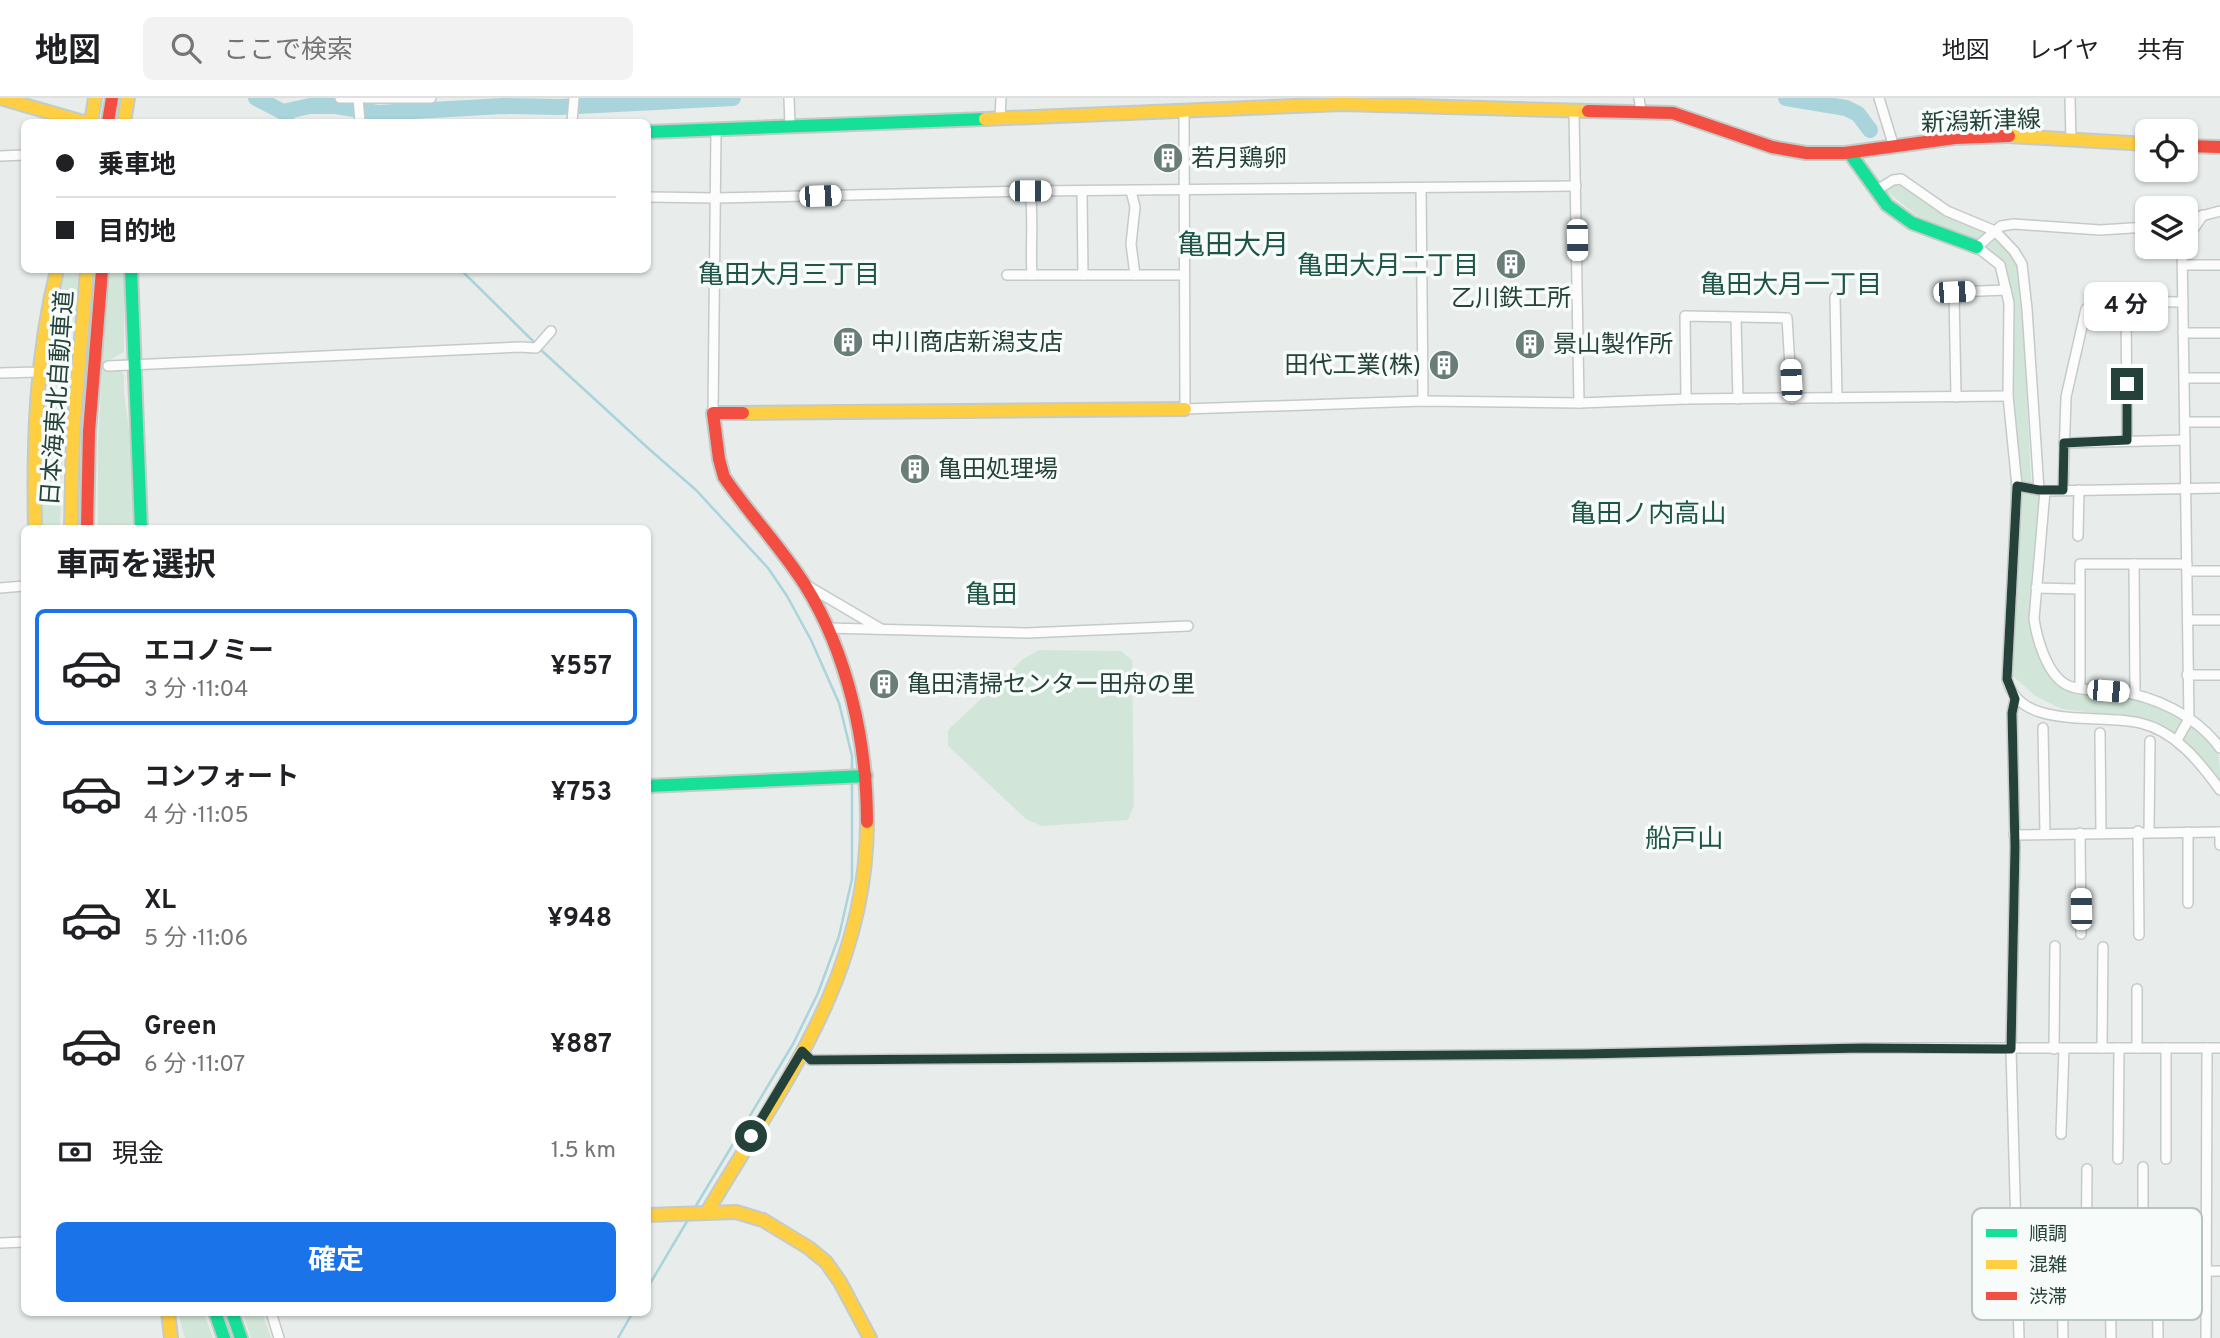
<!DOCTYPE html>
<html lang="ja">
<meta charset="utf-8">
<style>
:root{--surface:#fff;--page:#f2f2f2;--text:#202124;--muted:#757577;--line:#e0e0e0;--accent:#1a73e8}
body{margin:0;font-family:Overpass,"Noto Sans JP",sans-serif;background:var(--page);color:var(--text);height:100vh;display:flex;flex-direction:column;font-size:26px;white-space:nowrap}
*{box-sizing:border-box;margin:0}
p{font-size:23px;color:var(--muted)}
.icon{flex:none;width:38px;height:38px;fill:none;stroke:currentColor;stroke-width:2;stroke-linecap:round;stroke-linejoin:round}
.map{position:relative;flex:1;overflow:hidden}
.sheet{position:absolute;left:21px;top:427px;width:630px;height:791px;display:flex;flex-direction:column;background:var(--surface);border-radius:10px;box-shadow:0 2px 5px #0004}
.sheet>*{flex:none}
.banner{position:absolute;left:21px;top:21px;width:630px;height:154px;border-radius:10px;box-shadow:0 2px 5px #0004;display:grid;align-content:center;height:154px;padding:0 35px;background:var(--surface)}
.tools{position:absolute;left:2135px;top:21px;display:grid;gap:14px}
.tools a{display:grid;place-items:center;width:63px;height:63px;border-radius:10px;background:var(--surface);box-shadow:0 2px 5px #0004;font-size:35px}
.end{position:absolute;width:32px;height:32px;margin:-16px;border:9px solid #24423a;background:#fff;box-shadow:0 0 0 4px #fff}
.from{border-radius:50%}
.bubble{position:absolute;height:49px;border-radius:10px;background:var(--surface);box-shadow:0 2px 5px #0004;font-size:23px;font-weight:700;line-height:49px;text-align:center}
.car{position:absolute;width:21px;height:42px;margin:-21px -10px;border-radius:9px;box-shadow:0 0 5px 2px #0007;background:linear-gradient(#fff 24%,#345 0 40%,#fff 0 76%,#345 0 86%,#fff 0)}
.banner b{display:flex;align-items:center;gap:24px;height:66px;font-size:26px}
.banner b+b{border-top:2px solid var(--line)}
.banner i{width:18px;height:18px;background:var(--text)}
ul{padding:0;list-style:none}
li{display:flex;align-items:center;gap:21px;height:116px;margin:0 14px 10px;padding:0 21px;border:4px solid transparent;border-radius:10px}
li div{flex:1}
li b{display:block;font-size:26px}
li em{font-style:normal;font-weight:700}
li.on{border-color:var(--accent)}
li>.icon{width:63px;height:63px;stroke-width:1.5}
h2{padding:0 35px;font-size:32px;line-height:84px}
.pay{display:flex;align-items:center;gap:18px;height:77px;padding:0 35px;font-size:26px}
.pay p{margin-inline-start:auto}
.primary-button{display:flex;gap:14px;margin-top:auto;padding:14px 35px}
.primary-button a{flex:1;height:80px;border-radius:10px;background:var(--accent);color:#fff;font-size:28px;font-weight:700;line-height:80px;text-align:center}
header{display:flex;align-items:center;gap:42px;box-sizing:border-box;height:98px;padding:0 35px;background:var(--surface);border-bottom:2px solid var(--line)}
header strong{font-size:33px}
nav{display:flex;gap:38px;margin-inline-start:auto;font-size:24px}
.search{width:490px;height:63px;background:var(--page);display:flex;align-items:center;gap:18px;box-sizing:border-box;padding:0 24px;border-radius:10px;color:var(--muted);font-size:26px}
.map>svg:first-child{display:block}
.green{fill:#d1e6d8}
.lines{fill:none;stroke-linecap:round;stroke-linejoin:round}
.stream{stroke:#a9d4db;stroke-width:2.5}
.river{stroke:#a9d4db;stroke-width:16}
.street-casing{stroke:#c5cac8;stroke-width:12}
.fast-casing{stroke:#c3cbc8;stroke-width:16}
.slow-casing{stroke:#c3cbc8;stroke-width:16}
.jam-casing{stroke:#c3cbc8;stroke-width:16}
.street{stroke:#fcfcfc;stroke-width:9}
.fast{stroke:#16e098;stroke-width:12}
.slow{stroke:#ffcf43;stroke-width:12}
.jam{stroke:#f24e42;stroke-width:12}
.route{stroke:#24423a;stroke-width:9}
.labels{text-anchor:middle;stroke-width:7;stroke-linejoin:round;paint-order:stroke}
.street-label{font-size:24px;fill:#24423a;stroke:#f7fbf9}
.poi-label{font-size:24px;fill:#24423a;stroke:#f7fbf9;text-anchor:start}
.neighbourhood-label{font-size:26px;fill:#1f5548;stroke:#f7fbf9}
.quarter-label{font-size:28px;fill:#1f5548;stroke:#f7fbf9}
.key{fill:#f7fbf9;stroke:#b8c4c0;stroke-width:2}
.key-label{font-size:19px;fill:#24423a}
</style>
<header>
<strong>地図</strong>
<div class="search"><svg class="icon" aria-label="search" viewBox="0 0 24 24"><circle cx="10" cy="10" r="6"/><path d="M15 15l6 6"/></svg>ここで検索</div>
<nav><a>地図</a><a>レイヤ</a><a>共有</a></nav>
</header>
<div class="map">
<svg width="2220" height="1240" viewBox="0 0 2220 1240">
<rect width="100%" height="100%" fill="#e8edeb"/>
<!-- green -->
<g class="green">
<path d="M1893 85 1903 86 1945 116 1997 140 2020 168 2031 381 2040 404 2032 530C2034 545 2040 567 2051 580 2073 604 2115 595 2144 603 2164 608 2209 638 2218 656 2220 663 2220 674 2220 682L2186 644 2135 620 2062 611 2035 598 2003 569 2009 502 2012 208 2003 165 1973 144 1916 117 1885 92Z"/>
<polygon points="61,172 79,172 68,267 49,269 51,262 42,255"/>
<polygon points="110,172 123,172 124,177 124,254 102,266"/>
<polygon points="68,272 63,322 60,430 37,430 37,357 43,277 52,273"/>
<polygon points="102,272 120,272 124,277 124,295 129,332 133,430 98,430 98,344"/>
<polygon points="1039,552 1121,553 1132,562 1134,708 1128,722 1042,728 1026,721 948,648 948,632 1023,561"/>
<polygon points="178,1215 204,1215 213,1240 185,1240"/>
<polygon points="243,1215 262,1215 271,1240 251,1240"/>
</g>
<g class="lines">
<!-- stream -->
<g class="stream">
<polyline points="283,14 297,24"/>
<polyline points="461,172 536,246"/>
<polyline points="540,251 649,351 696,392 768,470 787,498 811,542 839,605 852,658 852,674"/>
<polyline points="694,1111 793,946 818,895 839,838 852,781 852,684"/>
<polyline points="648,1189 689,1120"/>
<polyline points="618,1240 633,1214"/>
</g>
<!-- river -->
<g class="river">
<polyline points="256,0 283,14 310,8 336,8 378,15 503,8 559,9 733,0"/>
<polyline points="1786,0 1846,10 1858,16 1870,32"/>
</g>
<!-- street casing -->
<g class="street-casing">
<g id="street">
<polyline points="340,0 431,0"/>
<polyline points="358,0 360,24"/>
<polyline points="789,0 790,27"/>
<polyline points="1639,0 1641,13"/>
<polyline points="1879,0 1894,49"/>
<polyline points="2070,0 2071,42"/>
<polyline points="1574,13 1579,305"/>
<polyline points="1184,14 1185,311 1423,303 1579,305 1686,301 2008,298"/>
<polyline points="1000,21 1001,0"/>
<polyline points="572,24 574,0"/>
<polyline points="0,58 24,57"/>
<polyline points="1421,90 1423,303"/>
<polyline points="1877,92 1893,82 1901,81 1947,113 1995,133 2014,153 2022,166 2027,211 2039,392"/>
<path d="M1030 93C1034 121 1030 149 1032 177"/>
<polyline points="1082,93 1083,177"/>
<polyline points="1131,93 1135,109 1131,146 1135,177"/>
<polyline points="648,99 715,100 1030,93 1576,88"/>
<polyline points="2186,122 2220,113"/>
<path d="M2147 129 2100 132 2014 126 2001 128 1977 149 2000 167 2009 205 2008 298 2017 388 2007 581C2019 633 2099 615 2140 625 2175 633 2200 664 2220 692"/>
<polyline points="2186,142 2203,117"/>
<polyline points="2184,167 2220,167"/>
<polyline points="1007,177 1183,177"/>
<polyline points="1835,199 1837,300"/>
<polyline points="2126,203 2127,342"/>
<polyline points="1736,221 1738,301"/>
<polyline points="2183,235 2220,235"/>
<polyline points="108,268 521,249 536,250 551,233"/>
<polyline points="0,275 37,274 60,269"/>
<polyline points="2184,280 2220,280"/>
<polyline points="1956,299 1954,194 2006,192"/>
<polyline points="1686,301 1685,218 1787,220 1792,301"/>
<polyline points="713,315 716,32"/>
<polyline points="2185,324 2220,324"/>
<polyline points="2064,345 2185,342"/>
<polyline points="2017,388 2045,393 2220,390"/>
<polyline points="2063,392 2066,299 2086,211 2095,203 2183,204"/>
<path d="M2045 393 2034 521C2037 541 2047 577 2067 587 2079 593 2100 592 2114 593 2154 597 2197 618 2220 650"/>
<polyline points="2078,438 2079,392"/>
<polyline points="2134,466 2135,595"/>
<polyline points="2188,473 2220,473"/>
<polyline points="806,487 881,531"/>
<polyline points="0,490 24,488"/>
<polyline points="2036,490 2079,491"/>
<polyline points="2188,522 2220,522"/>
<polyline points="827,530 1027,535 1188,528"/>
<polyline points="2187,577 2220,577"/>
<polyline points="2080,590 2080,466 2187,466"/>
<polyline points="2015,601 2012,615 2015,749 2011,951 2019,1240"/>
<polyline points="2043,630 2045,736"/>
<polyline points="2100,635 2101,735"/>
<polyline points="2177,642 2189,621 2182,149"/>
<polyline points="2138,733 2139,837"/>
<polyline points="2149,734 2150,643"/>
<polyline points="2188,734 2188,805"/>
<polyline points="2220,734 2220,747"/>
<polyline points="2080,735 2081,836"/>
<polyline points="2014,737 2220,734"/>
<polyline points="2102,950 2103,849"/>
<polyline points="2137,950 2137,891"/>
<polyline points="2166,950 2166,1061"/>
<polyline points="2054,951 2055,848"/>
<polyline points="801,953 811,962 1584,956 1863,950 2220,950"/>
<polyline points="2061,1036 2064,951"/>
<polyline points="2118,1061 2119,950"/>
<polyline points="0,1145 24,1144"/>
<polyline points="2086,1175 2087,1071"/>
<polyline points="2110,1175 2111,1240"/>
<polyline points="2143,1175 2143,1069"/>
<polyline points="2157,1175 2158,1240"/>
<polyline points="2018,1176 2220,1173"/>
<polyline points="2062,1176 2063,1240"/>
<polyline points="271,1214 279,1240"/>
<polyline points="2206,1240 2207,950"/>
</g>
</g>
<!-- fast casing -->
<g class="fast-casing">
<g id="fast">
<polyline points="648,34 985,21"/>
<polyline points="1851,57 1887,107 1912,125 1977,149"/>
<polyline points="131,172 141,430"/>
<polyline points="648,688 866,678"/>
<polyline points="215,1214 224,1240"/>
<polyline points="232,1214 241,1240"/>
</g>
</g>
<!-- slow casing -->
<g class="slow-casing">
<g id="slow">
<polyline points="0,0 83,24"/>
<polyline points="985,21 1343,6 1588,13"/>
<polyline points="91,24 95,0"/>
<polyline points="124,24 128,0"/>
<polyline points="2009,38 2147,46"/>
<polyline points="743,315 1185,311"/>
<path d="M35 430C33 342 36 257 57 172"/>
<polyline points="71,430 73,335 87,172"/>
<path d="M707 1114C782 987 867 879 867 724"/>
<polyline points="648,1117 736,1114 763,1122 809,1150 826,1164 840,1184 870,1240"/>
<polyline points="168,1214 171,1240"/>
</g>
</g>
<!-- jam casing -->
<g class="jam-casing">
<g id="jam">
<polyline points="1588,13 1673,15 1772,49 1806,55 1845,55 1955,40 2009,38"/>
<polyline points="108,24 112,0"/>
<polyline points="2186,48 2220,49"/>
<path d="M743 315H713L719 361 724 379C749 416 781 449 805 487 848 556 867 644 867 724"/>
<polyline points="87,430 89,334 102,172"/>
</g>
</g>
<!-- street -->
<use href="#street" class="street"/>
<!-- fast -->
<use href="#fast" class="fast"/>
<!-- slow -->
<use href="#slow" class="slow"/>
<!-- jam -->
<use href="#jam" class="jam"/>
</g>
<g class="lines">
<!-- route -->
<polyline class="route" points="751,1038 802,953 811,962 1584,956 1863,950 2011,951 2015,749 2012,615 2015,601 2007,581 2017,388 2039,392 2063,392 2064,345 2127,342 2127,286"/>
</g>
<!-- icons -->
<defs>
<g id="building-disc" transform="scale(1.575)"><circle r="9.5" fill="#697e78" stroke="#f7fbf9"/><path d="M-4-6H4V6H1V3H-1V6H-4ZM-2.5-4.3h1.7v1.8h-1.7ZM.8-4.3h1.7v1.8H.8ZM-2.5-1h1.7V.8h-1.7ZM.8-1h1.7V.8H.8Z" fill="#fff"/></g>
</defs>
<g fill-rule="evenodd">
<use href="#building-disc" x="1168" y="60"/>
<use href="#building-disc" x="1511" y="166"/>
<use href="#building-disc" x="848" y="244"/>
<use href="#building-disc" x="1530" y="246"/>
<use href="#building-disc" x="1444" y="267"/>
<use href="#building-disc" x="915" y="371"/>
<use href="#building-disc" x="884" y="586"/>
</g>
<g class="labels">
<!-- street labels -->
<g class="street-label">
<text transform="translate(1981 23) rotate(-2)" y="8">新潟新津線</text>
<text transform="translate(57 300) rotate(-86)" y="8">日本海東北自動車道</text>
</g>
<!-- poi labels -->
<g class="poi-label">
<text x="1191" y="68">若月鶏卵</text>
<text x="1511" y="208" text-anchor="middle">乙川鉄工所</text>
<text x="871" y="252">中川商店新潟支店</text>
<text x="1553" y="254">景山製作所</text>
<text x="1421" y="275" text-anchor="end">田代工業(株)</text>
<text x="938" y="379">亀田処理場</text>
<text x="907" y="594">亀田清掃センター田舟の里</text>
</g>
<!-- neighbourhood labels -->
<g class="neighbourhood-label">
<text x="1388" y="176">亀田大月二丁目</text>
<text x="789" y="185">亀田大月三丁目</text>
<text x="1791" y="195">亀田大月一丁目</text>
<text x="1648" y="424">亀田ノ内高山</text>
<text x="991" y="505">亀田</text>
<text x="1684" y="749">船戸山</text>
</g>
<!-- quarter labels -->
<g class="quarter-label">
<text x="1233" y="156">亀田大月</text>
</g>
</g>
<!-- legend -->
<rect x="1972" y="1110" width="230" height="112" rx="10" class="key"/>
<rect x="1986" y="1131" width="31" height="8" fill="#16e098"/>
<rect x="1986" y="1162" width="31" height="9" fill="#ffcf43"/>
<rect x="1986" y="1194" width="31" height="8" fill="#f24e42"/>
<g class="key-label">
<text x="2029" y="1142">順調</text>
<text x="2029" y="1173">混雑</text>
<text x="2029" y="1205">渋滞</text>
</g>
</svg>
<div class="tools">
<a><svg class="icon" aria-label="locate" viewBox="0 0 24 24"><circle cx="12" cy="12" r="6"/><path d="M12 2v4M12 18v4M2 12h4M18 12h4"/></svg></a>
<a><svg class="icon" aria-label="layers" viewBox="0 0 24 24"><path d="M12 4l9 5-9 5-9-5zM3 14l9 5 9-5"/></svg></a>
</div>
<i class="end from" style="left:751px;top:1038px"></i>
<i class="end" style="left:2127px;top:286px"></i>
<div class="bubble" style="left:2084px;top:184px;width:84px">4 分</div>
<i class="car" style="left:1030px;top:93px;rotate:90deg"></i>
<i class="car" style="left:820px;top:98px;rotate:88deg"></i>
<i class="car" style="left:1577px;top:142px;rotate:179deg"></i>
<i class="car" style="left:1954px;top:194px;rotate:88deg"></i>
<i class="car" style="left:1791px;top:282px;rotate:357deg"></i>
<i class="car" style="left:2108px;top:593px;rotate:95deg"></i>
<i class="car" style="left:2081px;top:811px;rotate:359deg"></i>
<div class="banner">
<b><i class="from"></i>乗車地</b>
<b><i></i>目的地</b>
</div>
<section class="sheet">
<h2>車両を選択</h2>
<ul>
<li class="on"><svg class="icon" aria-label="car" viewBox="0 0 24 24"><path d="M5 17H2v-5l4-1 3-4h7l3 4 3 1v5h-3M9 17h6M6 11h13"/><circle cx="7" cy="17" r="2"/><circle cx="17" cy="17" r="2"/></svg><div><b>エコノミー</b><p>3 分 · 11:04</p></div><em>¥557</em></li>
<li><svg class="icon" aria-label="car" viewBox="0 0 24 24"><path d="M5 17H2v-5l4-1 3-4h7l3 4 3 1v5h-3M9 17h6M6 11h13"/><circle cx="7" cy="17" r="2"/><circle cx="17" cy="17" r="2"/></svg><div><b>コンフォート</b><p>4 分 · 11:05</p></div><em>¥753</em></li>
<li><svg class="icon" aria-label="car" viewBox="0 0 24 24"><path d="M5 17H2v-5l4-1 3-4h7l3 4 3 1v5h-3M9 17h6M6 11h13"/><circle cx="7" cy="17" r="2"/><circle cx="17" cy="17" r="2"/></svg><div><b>XL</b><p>5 分 · 11:06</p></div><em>¥948</em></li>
<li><svg class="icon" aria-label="car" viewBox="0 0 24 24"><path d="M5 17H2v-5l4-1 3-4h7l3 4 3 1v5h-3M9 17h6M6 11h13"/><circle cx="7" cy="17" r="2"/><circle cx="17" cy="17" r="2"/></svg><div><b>Green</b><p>6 分 · 11:07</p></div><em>¥887</em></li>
</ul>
<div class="pay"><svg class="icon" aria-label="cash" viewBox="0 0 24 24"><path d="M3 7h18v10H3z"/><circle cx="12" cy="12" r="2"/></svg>現金<p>1.5 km</p></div>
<div class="primary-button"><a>確定</a></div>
</section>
</div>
